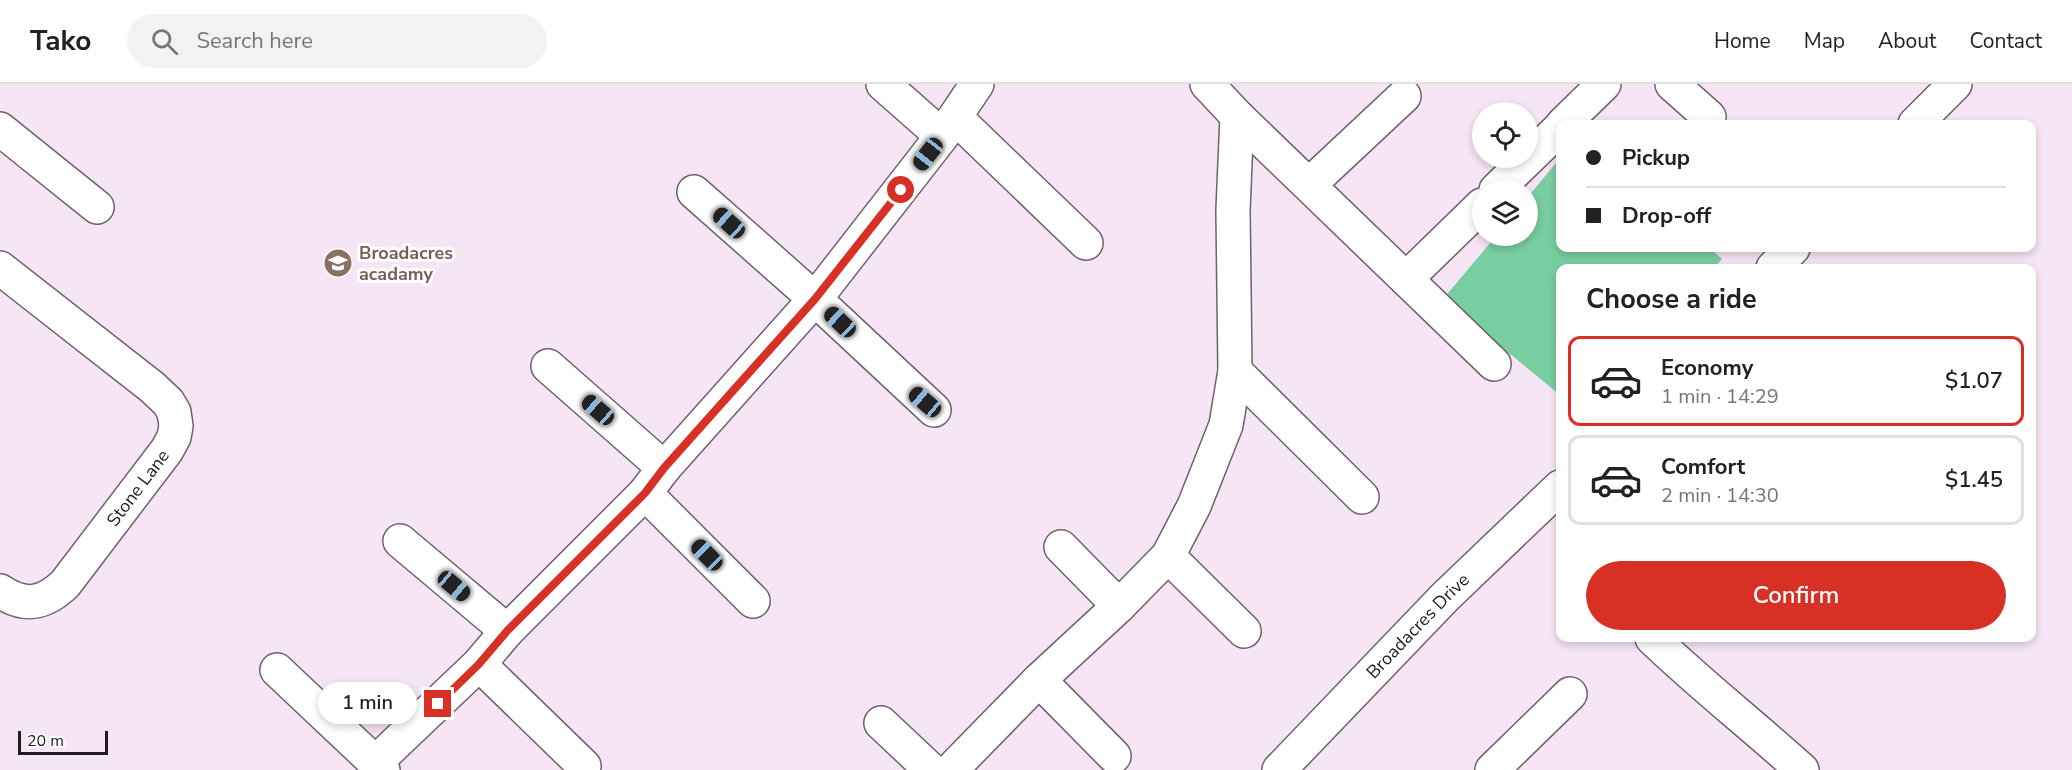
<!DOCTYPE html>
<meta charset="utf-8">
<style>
:root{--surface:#fff;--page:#f2f2f2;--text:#222;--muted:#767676;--line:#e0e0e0;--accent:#d93025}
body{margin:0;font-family:"Nunito Sans",sans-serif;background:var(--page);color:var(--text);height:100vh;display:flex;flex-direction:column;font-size:22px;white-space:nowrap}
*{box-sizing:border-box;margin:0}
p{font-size:20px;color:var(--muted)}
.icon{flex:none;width:33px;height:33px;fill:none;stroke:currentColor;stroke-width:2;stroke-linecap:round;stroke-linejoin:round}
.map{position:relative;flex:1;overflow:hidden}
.drawer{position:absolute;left:1556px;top:180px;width:480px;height:378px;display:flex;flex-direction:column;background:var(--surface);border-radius:12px;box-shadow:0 3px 9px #0003}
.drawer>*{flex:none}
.hud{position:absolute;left:1556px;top:36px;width:480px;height:132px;border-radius:12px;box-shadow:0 3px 9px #0003;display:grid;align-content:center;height:132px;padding:0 30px;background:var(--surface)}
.buttons{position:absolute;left:1472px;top:18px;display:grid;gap:12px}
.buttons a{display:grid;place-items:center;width:66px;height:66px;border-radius:50%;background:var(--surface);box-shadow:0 3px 9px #0003;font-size:30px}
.scale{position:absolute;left:18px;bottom:15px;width:90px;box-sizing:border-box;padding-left:6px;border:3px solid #211b20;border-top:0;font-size:16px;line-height:21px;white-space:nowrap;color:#211b20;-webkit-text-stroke:4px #fff;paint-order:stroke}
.end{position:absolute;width:27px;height:27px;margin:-14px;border:8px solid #d93025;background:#fff;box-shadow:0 0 0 3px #fff}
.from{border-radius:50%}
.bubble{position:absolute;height:42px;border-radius:21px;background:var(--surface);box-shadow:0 3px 9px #0003;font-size:20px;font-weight:600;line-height:42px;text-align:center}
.car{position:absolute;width:18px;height:36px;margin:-18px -9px;border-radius:8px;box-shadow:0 0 4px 2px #0007;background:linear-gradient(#222 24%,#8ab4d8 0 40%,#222 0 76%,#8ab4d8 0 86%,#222 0)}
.hud b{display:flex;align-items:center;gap:21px;height:57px;font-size:22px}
.hud b+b{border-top:2px solid var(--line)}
.hud i{width:15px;height:15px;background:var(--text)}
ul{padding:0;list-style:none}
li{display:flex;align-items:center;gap:18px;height:90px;margin:0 12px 9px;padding:0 18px;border:3px solid var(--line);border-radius:12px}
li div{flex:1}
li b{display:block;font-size:22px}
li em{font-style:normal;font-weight:600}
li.on{border-color:var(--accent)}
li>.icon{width:54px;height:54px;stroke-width:1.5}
h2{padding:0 30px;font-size:27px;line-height:72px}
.cta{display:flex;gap:12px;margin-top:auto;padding:12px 30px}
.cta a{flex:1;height:69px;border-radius:36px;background:var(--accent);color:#fff;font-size:24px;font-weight:600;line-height:69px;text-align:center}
header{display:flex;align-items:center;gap:36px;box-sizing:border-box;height:84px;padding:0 30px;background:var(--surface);border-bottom:2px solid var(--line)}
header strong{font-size:28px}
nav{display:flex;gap:33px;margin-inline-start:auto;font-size:21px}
.search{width:420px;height:54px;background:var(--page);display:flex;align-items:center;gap:15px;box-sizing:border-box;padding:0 21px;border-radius:33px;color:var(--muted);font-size:22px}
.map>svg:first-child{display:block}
.green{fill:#79cea1}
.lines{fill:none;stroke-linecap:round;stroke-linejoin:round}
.minor-casing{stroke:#6f616d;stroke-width:36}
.minor{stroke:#fff;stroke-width:33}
.route{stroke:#d93025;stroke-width:8}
.labels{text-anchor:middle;stroke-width:6;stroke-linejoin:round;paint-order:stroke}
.education-label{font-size:18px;font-weight:bold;fill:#785e54;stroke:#fff;text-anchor:start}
.street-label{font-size:18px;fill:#211b20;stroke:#fff}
</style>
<header>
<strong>Tako</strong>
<div class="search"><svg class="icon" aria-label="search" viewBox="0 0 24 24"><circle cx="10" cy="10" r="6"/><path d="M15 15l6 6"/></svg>Search here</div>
<nav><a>Home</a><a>Map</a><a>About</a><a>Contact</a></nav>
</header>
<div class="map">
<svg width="2072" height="686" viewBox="0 0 2072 686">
<rect width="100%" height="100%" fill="#f6e5f4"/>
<!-- green -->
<polygon class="green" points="1560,74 1560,164 1710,164 1722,175 1714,184 1560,184 1560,311 1443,215 1496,152 1527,152 1527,114"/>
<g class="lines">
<!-- minor casing -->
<g class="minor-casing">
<g id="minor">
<polyline points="883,0 942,52"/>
<polyline points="1207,0 1237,32 1494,280"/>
<polyline points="1672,0 1709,33"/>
<polyline points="956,34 1086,159"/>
<polyline points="1563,40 1604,0"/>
<polyline points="1915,40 1955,0"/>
<polyline points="0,45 97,123"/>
<polyline points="1310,100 1404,12"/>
<polyline points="1496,106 1560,44"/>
<polyline points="694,108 815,215 934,326"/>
<path d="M0 184 152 303 168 318 174 328 176 342 174 353 167 366 65 500C44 520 25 524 0 507"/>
<polyline points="1773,184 1793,164"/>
<polyline points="1406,195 1482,121"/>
<polyline points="548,282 664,384"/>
<polyline points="1235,287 1362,413"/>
<polyline points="645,409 753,517"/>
<polyline points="400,457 507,547"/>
<polyline points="1061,463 1119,522"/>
<polyline points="1168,472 1244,547"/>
<path d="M1652 554C1700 600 1752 641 1802 686"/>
<polyline points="479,580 584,682"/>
<polyline points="277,586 383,686"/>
<polyline points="1039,596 1114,672"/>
<polyline points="881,639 931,686"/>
<polyline points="376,678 479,580 507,547 645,409 664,384 815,215 942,52 977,0"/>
<polyline points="951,686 1039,596 1119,522 1168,472 1194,422 1226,341 1235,287 1233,126 1237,32"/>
<path id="s1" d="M1279 686 1445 513 1560 403"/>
<polyline points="1492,686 1570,610"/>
</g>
</g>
<!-- minor -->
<use href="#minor" class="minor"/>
</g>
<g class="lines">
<!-- route -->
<polyline class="route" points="438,620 479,580 507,547 645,409 664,384 815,215 901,106"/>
</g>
<!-- icons -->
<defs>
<g id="school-disc" transform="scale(1.5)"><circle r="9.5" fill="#8d6e63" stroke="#fff"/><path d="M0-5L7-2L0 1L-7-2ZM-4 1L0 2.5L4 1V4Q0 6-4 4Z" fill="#fff"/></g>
</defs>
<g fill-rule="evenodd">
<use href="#school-disc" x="338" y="179"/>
</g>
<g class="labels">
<!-- education labels -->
<g class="education-label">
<text x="359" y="175">Broadacres<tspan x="359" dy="21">acadamy</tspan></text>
</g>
<!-- street labels -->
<g class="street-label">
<text transform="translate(138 404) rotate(-53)" y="6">Stone Lane</text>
<text dy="6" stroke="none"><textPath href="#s1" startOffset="200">Broadacres Drive</textPath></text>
</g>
</g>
</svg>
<div class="buttons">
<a><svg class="icon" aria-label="locate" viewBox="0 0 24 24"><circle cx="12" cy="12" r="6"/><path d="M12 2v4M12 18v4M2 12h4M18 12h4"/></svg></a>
<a><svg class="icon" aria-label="layers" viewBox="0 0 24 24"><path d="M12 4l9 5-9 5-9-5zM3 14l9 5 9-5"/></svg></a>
</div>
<div class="scale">20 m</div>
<i class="end from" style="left:901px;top:106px"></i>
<i class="end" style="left:438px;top:620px"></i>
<div class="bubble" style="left:318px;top:598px;width:99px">1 min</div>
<i class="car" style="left:928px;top:70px;rotate:218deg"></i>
<i class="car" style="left:729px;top:139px;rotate:312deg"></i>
<i class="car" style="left:840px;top:238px;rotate:313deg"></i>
<i class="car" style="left:925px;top:318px;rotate:310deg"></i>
<i class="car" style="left:598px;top:326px;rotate:311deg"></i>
<i class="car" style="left:707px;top:471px;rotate:315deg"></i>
<i class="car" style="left:454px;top:502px;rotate:130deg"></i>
<div class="hud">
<b><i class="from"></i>Pickup</b>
<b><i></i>Drop-off</b>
</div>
<section class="drawer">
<h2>Choose a ride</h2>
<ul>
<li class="on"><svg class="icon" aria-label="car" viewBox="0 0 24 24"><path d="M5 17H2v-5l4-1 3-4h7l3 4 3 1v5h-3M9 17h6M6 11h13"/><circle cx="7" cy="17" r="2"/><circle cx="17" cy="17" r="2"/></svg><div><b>Economy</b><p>1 min · 14:29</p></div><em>$1.07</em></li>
<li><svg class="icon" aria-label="car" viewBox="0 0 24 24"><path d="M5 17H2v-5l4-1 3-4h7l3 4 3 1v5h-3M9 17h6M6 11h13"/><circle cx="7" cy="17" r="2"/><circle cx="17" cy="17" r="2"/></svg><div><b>Comfort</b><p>2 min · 14:30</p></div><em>$1.45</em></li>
</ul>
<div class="cta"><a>Confirm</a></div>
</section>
</div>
